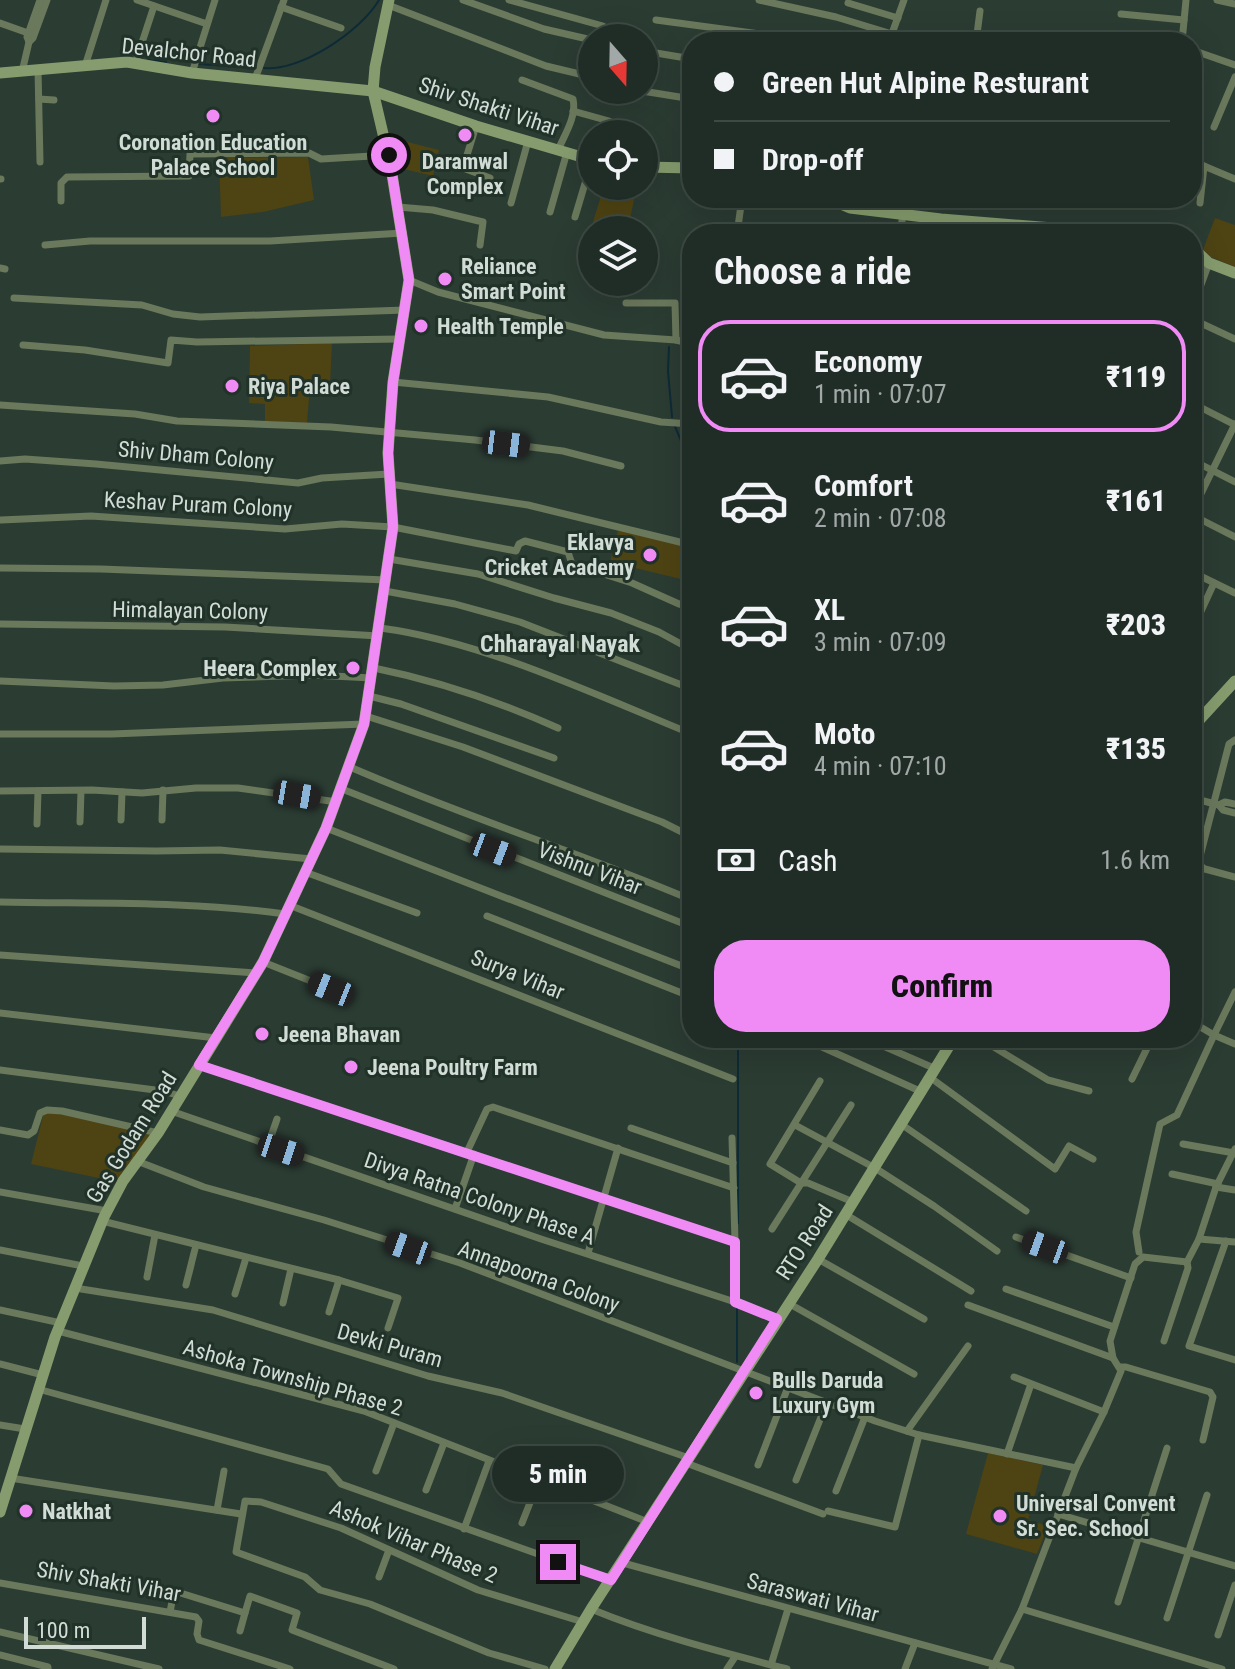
<!DOCTYPE html>
<meta charset="utf-8">
<style>
:root{--surface:#202d26;--page:#2d3932;--text:#f1f3f6;--muted:#a2a8a7;--line:#3d4943;--accent:#f08bf6}
body{margin:0;font-family:"Roboto Condensed",sans-serif;background:var(--page);color:var(--text);height:100vh;display:flex;flex-direction:column;font-size:30px;white-space:nowrap}
*{box-sizing:border-box;margin:0}
p{font-size:26px;color:var(--muted)}
.icon{flex:none;width:44px;height:44px;fill:none;stroke:currentColor;stroke-width:2;stroke-linecap:round;stroke-linejoin:round}
.map{position:relative;flex:1;overflow:hidden}
.details{position:absolute;left:682px;top:224px;width:520px;height:824px;display:flex;flex-direction:column;background:var(--surface);border-radius:32px;box-shadow:0 8px 32px #0002,0 0 0 2px var(--line)}
.details>*{flex:none}
.banner{position:absolute;left:682px;top:32px;width:520px;height:176px;border-radius:32px;box-shadow:0 8px 32px #0002,0 0 0 2px var(--line);display:grid;align-content:center;height:176px;padding:0 32px;background:var(--surface)}
.needle{width:52px;rotate:160deg}
.buttons{position:absolute;left:578px;top:24px;display:grid;gap:16px}
.buttons a{display:grid;place-items:center;width:80px;height:80px;border-radius:50%;background:var(--surface);box-shadow:0 8px 32px #0002,0 0 0 2px var(--line);font-size:40px}
.scale{position:absolute;left:24px;bottom:20px;width:122px;box-sizing:border-box;padding-left:8px;border:4px solid #d2dcd7;border-top:0;font-size:22px;line-height:28px;white-space:nowrap;color:#d2dcd7;-webkit-text-stroke:6px #213229;paint-order:stroke}
.end{position:absolute;width:36px;height:36px;margin:-18px;border:10px solid #f08bf6;background:#111;box-shadow:0 0 0 4px #111}
.from{border-radius:50%}
.bubble{position:absolute;height:56px;border-radius:28px;background:var(--surface);box-shadow:0 8px 32px #0002,0 0 0 2px var(--line);font-size:26px;font-weight:800;line-height:56px;text-align:center}
.car{position:absolute;width:24px;height:48px;margin:-24px -12px;border-radius:10px;box-shadow:0 0 6px 2px #0007;background:linear-gradient(#222 24%,#8ab4d8 0 40%,#222 0 76%,#8ab4d8 0 86%,#222 0)}
.banner b{display:flex;align-items:center;gap:28px;height:76px;font-size:30px}
.banner b+b{border-top:2px solid var(--line)}
.banner i{width:20px;height:20px;background:var(--text)}
ul{padding:0;list-style:none}
li{display:flex;align-items:center;gap:24px;height:112px;margin:0 16px 12px;padding:0 16px;border:4px solid transparent;border-radius:32px}
li div{flex:1}
li b{display:block;font-size:30px}
li em{font-style:normal;font-weight:800}
li.on{border-color:var(--accent)}
li>.icon{width:72px;height:72px;stroke-width:1.5}
h2{padding:0 32px;font-size:36px;line-height:96px}
.pay{display:flex;align-items:center;gap:20px;height:88px;padding:0 32px;font-size:30px}
.pay p{margin-inline-start:auto}
.button{display:flex;gap:16px;margin-top:auto;padding:16px 32px}
.button a{flex:1;height:92px;border-radius:32px;background:var(--accent);color:#111;font-size:32px;font-weight:800;line-height:92px;text-align:center}
.map>svg:first-child{display:block}
.green{fill:#4e4313}
.lines{fill:none;stroke-linecap:round;stroke-linejoin:round}
.stream{stroke:#0d2b36;stroke-width:2}
.street{stroke:#6a785c;stroke-width:7}
.secondary{stroke:#869c6e;stroke-width:11}
.route{stroke:#f08bf6;stroke-width:10}
.poi-dot{fill:#f08bf6;stroke:#213229;stroke-width:3}
.labels{text-anchor:middle;stroke-width:6;stroke-linejoin:round;paint-order:stroke}
.street-label{font-size:22px;fill:#d2dcd7;stroke:#213229}
.poi-label{font-size:22px;font-weight:bold;fill:#d2dcd7;stroke:#213229;text-anchor:start}
.neighbourhood-label{font-size:24px;font-weight:bold;fill:#d2dcd7;stroke:#213229}
</style>
<div class="map">
<svg width="1235" height="1669" viewBox="0 0 1235 1669">
<rect width="100%" height="100%" fill="#2b3c33"/>
<!-- green -->
<g class="green">
<polygon points="396,139 439,150 438,154 430,152 428,160 436,163 433,176 404,169 404,164 398,162"/>
<polygon points="308,157 314,200 263,212 221,217 219,158"/>
<polygon points="604,186 637,186 628,228 593,222"/>
<polygon points="1215,218 1235,225 1235,267 1211,257 1203,250"/>
<polygon points="332,343 330,386 310,386 307,423 265,421 265,404 249,403 250,346"/>
<polygon points="618,530 689,547 681,579 610,562"/>
<polygon points="44,1112 77,1116 151,1134 118,1182 31,1164"/>
<polygon points="988,1453 1043,1465 1028,1520 1048,1526 1037,1554 966,1534"/>
</g>
<g class="lines">
<!-- stream -->
<g class="stream">
<polyline points="148,60 166,62"/>
<polyline points="199,64 257,68"/>
<path d="M264 68C300 72 361 31 379 0"/>
<polyline points="669,347 668,371 672,417"/>
<polyline points="674,424 692,467"/>
<polyline points="738,1038 738,1223"/>
<polyline points="737,1308 737,1362"/>
</g>
<!-- street -->
<g class="street">
<polyline points="137,0 207,24"/>
<polyline points="463,0 544,29 592,40"/>
<polyline points="509,0 603,26"/>
<polyline points="759,0 836,17 892,34"/>
<polyline points="1217,0 1235,4"/>
<polyline points="848,3 898,18"/>
<polyline points="388,5 546,66 592,77"/>
<polyline points="281,7 341,28"/>
<polyline points="1121,14 1184,20"/>
<polyline points="656,20 819,42"/>
<polyline points="0,23 28,33"/>
<polyline points="29,42 33,38 47,0"/>
<polyline points="889,42 904,0"/>
<polyline points="976,42 980,11"/>
<polyline points="1182,42 1186,0"/>
<polyline points="1192,50 1235,65"/>
<polyline points="644,51 692,59"/>
<polyline points="135,64 154,6"/>
<polyline points="85,66 106,0"/>
<polyline points="38,70 40,162"/>
<polyline points="22,72 29,42 27,37 40,0"/>
<polyline points="192,73 215,0"/>
<polyline points="255,79 284,0"/>
<path d="M522 80 573 99C577 116 565 134 558 150"/>
<polyline points="636,90 692,99"/>
<polyline points="39,99 54,100"/>
<polyline points="573,111 609,121"/>
<polyline points="476,126 463,168 490,178"/>
<polyline points="1214,127 1235,77"/>
<polyline points="1192,161 1235,179"/>
<polyline points="0,179 1,179"/>
<polyline points="61,201 61,183 67,177 189,176 190,154 309,153 321,159 389,155"/>
<polyline points="511,203 528,141"/>
<polyline points="1200,203 1204,166"/>
<polyline points="398,207 433,210 483,222 480,245"/>
<polyline points="550,212 567,152"/>
<polyline points="575,217 592,160"/>
<polyline points="737,234 742,198"/>
<polyline points="900,234 903,214"/>
<polyline points="45,245 90,241 270,241 403,233"/>
<polyline points="0,268 5,269"/>
<polyline points="409,280 438,292 604,335 676,340 692,344"/>
<polyline points="14,298 142,305 173,314 200,317 405,310"/>
<polyline points="626,303 675,303 676,340"/>
<polyline points="1192,309 1209,263"/>
<polyline points="1192,319 1235,339"/>
<polyline points="23,345 85,350 168,363 171,340 197,342 399,339"/>
<polyline points="393,382 548,397 661,422 692,424"/>
<polyline points="1192,403 1235,425"/>
<polyline points="0,405 135,414 177,421 331,427 475,440 563,451 621,466"/>
<polyline points="1192,460 1235,482"/>
<polyline points="0,461 25,459 96,464 298,483 322,478 389,474"/>
<polyline points="390,484 528,505 692,545"/>
<polyline points="1192,512 1235,424"/>
<polyline points="1192,515 1235,537"/>
<polyline points="1,520 91,516 285,529 342,524 393,527 516,551 519,544 525,541 568,552 572,564 632,583 679,604 692,607"/>
<polyline points="389,559 478,574 554,598 611,613 659,632 692,650"/>
<polyline points="0,568 101,569 387,580"/>
<polyline points="1192,572 1235,593"/>
<polyline points="385,591 455,604 520,622 692,689"/>
<polyline points="1196,622 1214,583"/>
<polyline points="0,624 225,627 379,636"/>
<path d="M380 628C482 641 596 695 692 734"/>
<path d="M374 668C438 681 498 701 558 728"/>
<polyline points="0,681 114,686 163,685 223,678 312,675 372,678"/>
<polyline points="369,696 401,704 554,758"/>
<polyline points="366,716 463,747 662,822 692,837"/>
<polyline points="0,734 112,734 364,724"/>
<polyline points="1235,740 1229,744 1198,864 1205,869 1235,877"/>
<path d="M350 767C462 816 579 852 692 900"/>
<polyline points="342,789 692,927"/>
<polyline points="0,791 92,790 142,793 196,788 238,788 337,802"/>
<polyline points="1192,798 1219,805 1225,802 1235,804"/>
<polyline points="1219,805 1223,810 1235,813"/>
<polyline points="121,820 122,792"/>
<polyline points="162,820 163,790"/>
<polyline points="80,822 81,791"/>
<polyline points="37,824 38,791"/>
<polyline points="326,828 692,970"/>
<polyline points="0,849 156,851 220,850 311,859"/>
<polyline points="305,872 417,913"/>
<path d="M0 902C95 904 190 901 285 914"/>
<polyline points="289,905 733,1079"/>
<polyline points="487,916 692,997"/>
<path d="M1192 934C1199 944 1197 950 1192 960"/>
<polyline points="0,955 256,973"/>
<polyline points="263,962 331,989"/>
<polyline points="1235,992 1214,1035 1235,1044"/>
<polyline points="0,1013 216,1038"/>
<polyline points="802,1038 922,1092"/>
<polyline points="865,1038 936,1069"/>
<polyline points="979,1038 1048,1080 1089,1091"/>
<polyline points="199,1065 735,1242 735,1302"/>
<polyline points="0,1070 163,1091 180,1096"/>
<polyline points="931,1078 1055,1169 1069,1146 1093,1159"/>
<polyline points="1132,1079 1152,1038"/>
<polyline points="820,1081 770,1164 801,1183 808,1183 853,1202"/>
<polyline points="171,1111 541,1239 735,1302 777,1319"/>
<polyline points="901,1124 1026,1211"/>
<polyline points="795,1125 875,1168 934,1206 997,1251"/>
<polyline points="631,1128 733,1163"/>
<polyline points="0,1130 28,1135 34,1131 40,1113 47,1110 62,1111 158,1133"/>
<polyline points="732,1138 735,1242"/>
<polyline points="1183,1144 1234,1153"/>
<polyline points="268,1145 277,1119"/>
<polyline points="467,1152 487,1109 493,1107 734,1188"/>
<polyline points="137,1161 204,1187 324,1220 460,1263 875,1421 919,1435 1076,1468"/>
<polyline points="1172,1174 1218,1184"/>
<polyline points="1216,1187 1235,1190"/>
<polyline points="0,1192 107,1211"/>
<polyline points="455,1209 474,1154"/>
<polyline points="845,1214 971,1291"/>
<polyline points="102,1221 339,1280 398,1298 388,1328"/>
<polyline points="772,1229 851,1105"/>
<polyline points="1016,1237 1131,1278"/>
<polyline points="1199,1239 1235,1242"/>
<polyline points="1226,1241 1189,1346 1235,1360"/>
<polyline points="0,1250 83,1266"/>
<polyline points="1139,1252 1136,1232 1160,1124 1177,1115 1214,1035 1192,1022"/>
<polyline points="588,1253 618,1148"/>
<polyline points="818,1259 924,1319"/>
<polyline points="147,1277 155,1235"/>
<polyline points="186,1285 196,1245"/>
<polyline points="75,1288 213,1310 428,1376 502,1393 689,1458"/>
<polyline points="1006,1289 1114,1327"/>
<polyline points="235,1294 246,1258"/>
<polyline points="283,1303 291,1269"/>
<polyline points="788,1303 914,1374"/>
<polyline points="968,1305 1113,1358"/>
<polyline points="0,1310 61,1323"/>
<polyline points="329,1312 339,1280"/>
<polyline points="58,1331 364,1411 648,1522"/>
<polyline points="1164,1341 1188,1268 1187,1262"/>
<polyline points="0,1364 43,1375"/>
<polyline points="1120,1367 1126,1367 1210,1392 1213,1397 1203,1440"/>
<polyline points="1014,1377 1104,1412"/>
<polyline points="38,1389 328,1469 341,1484 611,1580"/>
<polyline points="0,1425 25,1429"/>
<polyline points="907,1431 968,1346"/>
<polyline points="1007,1454 1031,1384"/>
<polyline points="686,1463 823,1514"/>
<polyline points="758,1465 788,1387"/>
<polyline points="376,1471 394,1423"/>
<polyline points="10,1478 241,1514"/>
<polyline points="796,1480 827,1402"/>
<polyline points="426,1490 444,1443"/>
<polyline points="836,1491 865,1417"/>
<polyline points="217,1510 224,1471"/>
<polyline points="828,1511 895,1527 919,1435"/>
<polyline points="1058,1514 1235,1566"/>
<polyline points="522,1523 539,1480"/>
<polyline points="464,1529 489,1461"/>
<polyline points="623,1563 1011,1669"/>
<polyline points="379,1577 389,1550"/>
<polyline points="0,1583 196,1617 199,1621 197,1634 199,1640 290,1669"/>
<polyline points="1118,1602 1167,1448"/>
<path d="M591 1609C654 1635 721 1652 787 1669"/>
<polyline points="1022,1609 1222,1669"/>
<polyline points="170,1612 174,1591 245,1613 250,1596 297,1613 292,1630 394,1669"/>
<polyline points="1167,1618 1207,1495"/>
<polyline points="240,1631 245,1613"/>
<polyline points="0,1632 159,1669"/>
<polyline points="1218,1635 1235,1585"/>
<polyline points="0,1655 48,1667 48,1669"/>
<polyline points="771,1665 788,1609"/>
<polyline points="545,1669 489,1653 370,1604 320,1590 305,1577 236,1552 245,1501 261,1502 341,1528 478,1590 583,1622"/>
<polyline points="727,1669 735,1657"/>
<polyline points="905,1669 915,1643"/>
<polyline points="992,1669 1022,1609 1076,1468 1104,1412 1121,1371 1113,1358 1110,1341 1135,1264 1143,1257 1187,1262 1199,1239 1216,1187 1235,1149"/>
</g>
<!-- secondary -->
<g class="secondary">
<polyline points="0,73 127,62 192,73 373,91 476,126 592,160"/>
<polyline points="644,167 692,168"/>
<polyline points="842,198 843,205 850,208 941,219 1128,234"/>
<polyline points="1192,247 1209,263 1235,273"/>
<polyline points="1192,728 1235,681"/>
<polyline points="0,1512 55,1337 104,1217 123,1181 158,1133 263,962 326,828 364,724 393,527 388,453 393,382 409,280 391,168 373,91 375,67 389,0"/>
<polyline points="555,1669 591,1609 818,1259 954,1038"/>
</g>
</g>
<g class="lines">
<!-- route -->
<polyline class="route" points="389,155 409,280 393,382 388,453 393,527 364,724 326,828 263,962 199,1065 735,1242 735,1302 777,1319 611,1580 558,1562"/>
</g>
<!-- markers -->
<g class="poi-dot">
<circle cx="213" cy="116" r="8"/>
<circle cx="465" cy="135" r="8"/>
<circle cx="445" cy="279" r="8"/>
<circle cx="421" cy="326" r="8"/>
<circle cx="232" cy="386" r="8"/>
<circle cx="650" cy="555" r="8"/>
<circle cx="353" cy="668" r="8"/>
<circle cx="262" cy="1034" r="8"/>
<circle cx="351" cy="1067" r="8"/>
<circle cx="756" cy="1393" r="8"/>
<circle cx="26" cy="1511" r="8"/>
<circle cx="1000" cy="1516" r="8"/>
</g>
<g class="labels">
<!-- street labels -->
<g class="street-label">
<text transform="translate(189 52) rotate(6)" y="8">Devalchor Road</text>
<text transform="translate(489 106) rotate(18)" y="8">Shiv Shakti Vihar</text>
<text transform="translate(196 455) rotate(5)" y="8">Shiv Dham Colony</text>
<text transform="translate(198 504) rotate(3)" y="8">Keshav Puram Colony</text>
<text transform="translate(190 610) rotate(1)" y="8">Himalayan Colony</text>
<text transform="translate(590 868) rotate(21)" y="8">Vishnu Vihar</text>
<text transform="translate(518 974) rotate(22)" y="8">Surya Vihar</text>
<text transform="translate(131 1137) rotate(-58)" y="8">Gas Godam Road</text>
<text transform="translate(480 1198) rotate(19)" y="8">Divya Ratna Colony Phase A</text>
<text transform="translate(804 1242) rotate(-57)" y="8">RTO Road</text>
<text transform="translate(539 1276) rotate(20)" y="8">Annapoorna Colony</text>
<text transform="translate(390 1345) rotate(16)" y="8">Devki Puram</text>
<text transform="translate(293 1377) rotate(16)" y="8">Ashoka Township Phase 2</text>
<text transform="translate(414 1541) rotate(23)" y="8">Ashok Vihar Phase 2</text>
<text transform="translate(109 1581) rotate(10)" y="8">Shiv Shakti Vihar</text>
<text transform="translate(813 1597) rotate(15)" y="8">Saraswati Vihar</text>
</g>
<!-- poi labels -->
<g class="poi-label">
<text x="213" y="150" text-anchor="middle">Coronation Education<tspan x="213" dy="25">Palace School</tspan></text>
<text x="465" y="169" text-anchor="middle">Daramwal<tspan x="465" dy="25">Complex</tspan></text>
<text x="461" y="274">Reliance<tspan x="461" dy="25">Smart Point</tspan></text>
<text x="437" y="334">Health Temple</text>
<text x="248" y="394">Riya Palace</text>
<text x="634" y="550" text-anchor="end">Eklavya<tspan x="634" dy="25">Cricket Academy</tspan></text>
<text x="337" y="676" text-anchor="end">Heera Complex</text>
<text x="278" y="1042">Jeena Bhavan</text>
<text x="367" y="1075">Jeena Poultry Farm</text>
<text x="772" y="1388">Bulls Daruda<tspan x="772" dy="25">Luxury Gym</tspan></text>
<text x="1016" y="1511">Universal Convent<tspan x="1016" dy="25">Sr. Sec. School</tspan></text>
<text x="42" y="1519">Natkhat</text>
</g>
<!-- neighbourhood labels -->
<g class="neighbourhood-label">
<text x="560" y="652">Chharayal Nayak</text>
</g>
</g>
</svg>
<div class="buttons">
<a><svg class="needle" viewBox="-14 -14 28 28"><path d="M0-13l5 13h-10z" fill="#e53935"/><path d="M0 13l5-13h-10z" fill="#a2a8a7"/></svg></a>
<a><svg class="icon" aria-label="locate" viewBox="0 0 24 24"><circle cx="12" cy="12" r="6"/><path d="M12 2v4M12 18v4M2 12h4M18 12h4"/></svg></a>
<a><svg class="icon" aria-label="layers" viewBox="0 0 24 24"><path d="M12 4l9 5-9 5-9-5zM3 14l9 5 9-5"/></svg></a>
</div>
<div class="scale">100 m</div>
<i class="end from" style="left:389px;top:155px"></i>
<i class="end" style="left:558px;top:1562px"></i>
<div class="bubble" style="left:492px;top:1446px;width:132px">5 min</div>
<i class="car" style="left:506px;top:444px;rotate:97deg"></i>
<i class="car" style="left:297px;top:795px;rotate:100deg"></i>
<i class="car" style="left:493px;top:850px;rotate:111deg"></i>
<i class="car" style="left:331px;top:989px;rotate:292deg"></i>
<i class="car" style="left:281px;top:1150px;rotate:108deg"></i>
<i class="car" style="left:1045px;top:1247px;rotate:290deg"></i>
<i class="car" style="left:408px;top:1248px;rotate:290deg"></i>
<div class="banner">
<b><i class="from"></i>Green Hut Alpine Resturant</b>
<b><i></i>Drop-off</b>
</div>
<section class="details">
<h2>Choose a ride</h2>
<ul>
<li class="on"><svg class="icon" aria-label="car" viewBox="0 0 24 24"><path d="M5 17H2v-5l4-1 3-4h7l3 4 3 1v5h-3M9 17h6M6 11h13"/><circle cx="7" cy="17" r="2"/><circle cx="17" cy="17" r="2"/></svg><div><b>Economy</b><p>1 min · 07:07</p></div><em>₹119</em></li>
<li><svg class="icon" aria-label="car" viewBox="0 0 24 24"><path d="M5 17H2v-5l4-1 3-4h7l3 4 3 1v5h-3M9 17h6M6 11h13"/><circle cx="7" cy="17" r="2"/><circle cx="17" cy="17" r="2"/></svg><div><b>Comfort</b><p>2 min · 07:08</p></div><em>₹161</em></li>
<li><svg class="icon" aria-label="car" viewBox="0 0 24 24"><path d="M5 17H2v-5l4-1 3-4h7l3 4 3 1v5h-3M9 17h6M6 11h13"/><circle cx="7" cy="17" r="2"/><circle cx="17" cy="17" r="2"/></svg><div><b>XL</b><p>3 min · 07:09</p></div><em>₹203</em></li>
<li><svg class="icon" aria-label="car" viewBox="0 0 24 24"><path d="M5 17H2v-5l4-1 3-4h7l3 4 3 1v5h-3M9 17h6M6 11h13"/><circle cx="7" cy="17" r="2"/><circle cx="17" cy="17" r="2"/></svg><div><b>Moto</b><p>4 min · 07:10</p></div><em>₹135</em></li>
</ul>
<div class="pay"><svg class="icon" aria-label="cash" viewBox="0 0 24 24"><path d="M3 7h18v10H3z"/><circle cx="12" cy="12" r="2"/></svg>Cash<p>1.6 km</p></div>
<div class="button"><a>Confirm</a></div>
</section>
</div>
